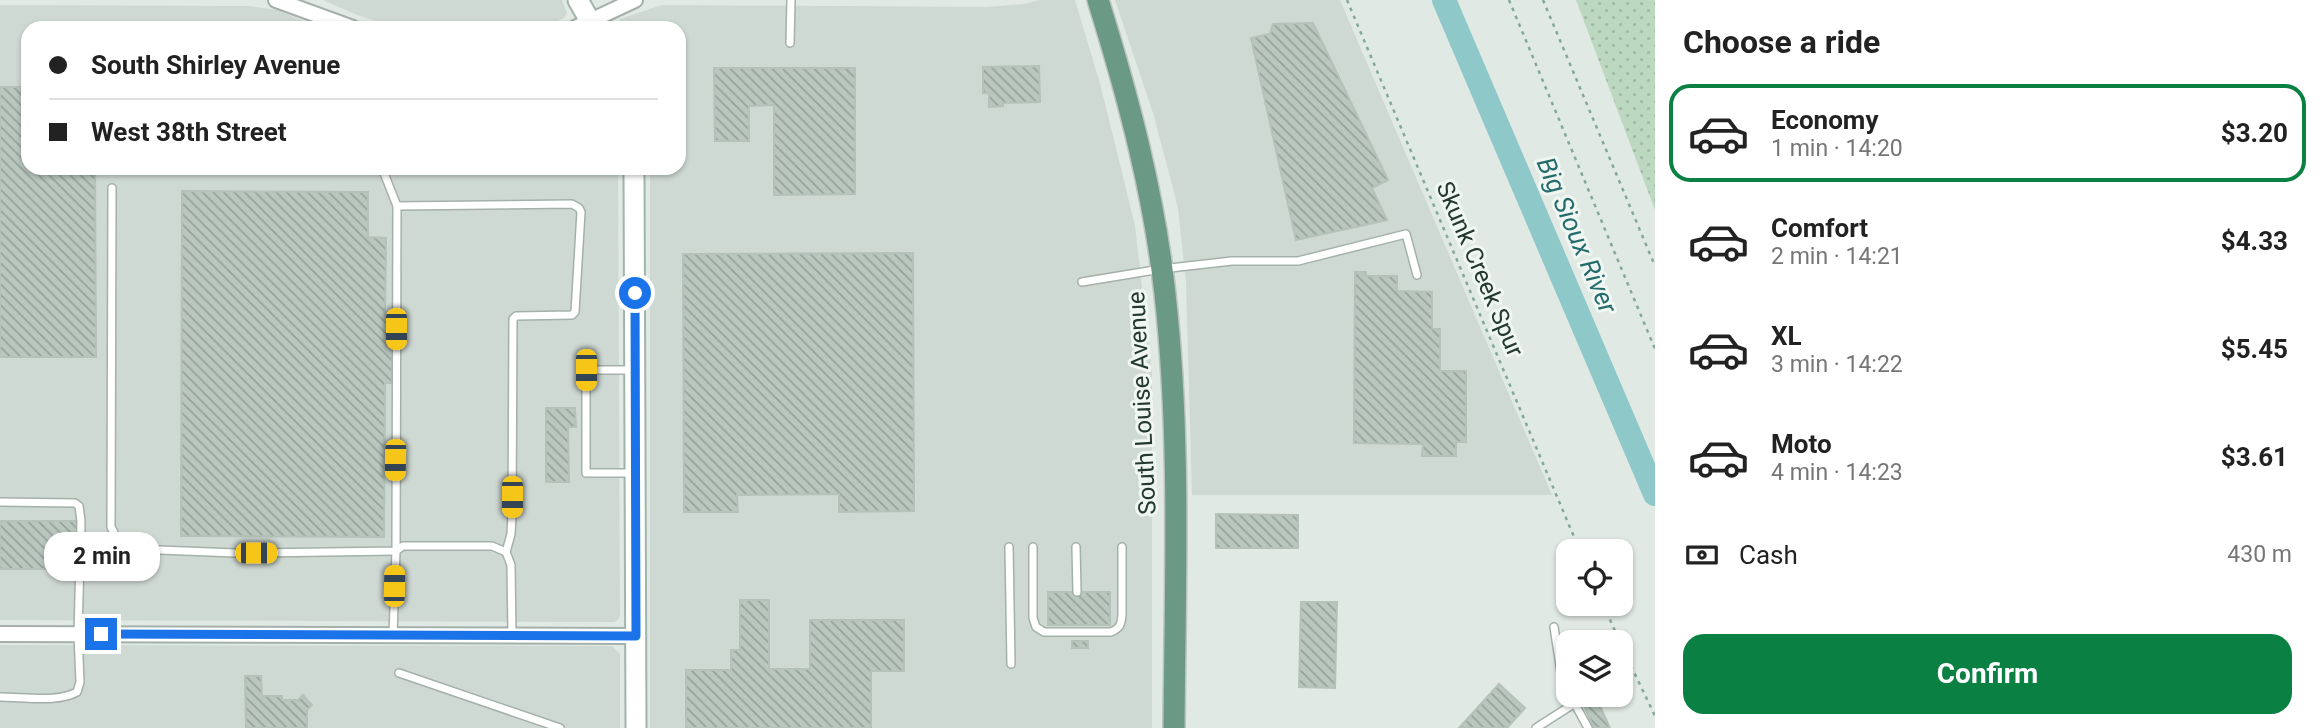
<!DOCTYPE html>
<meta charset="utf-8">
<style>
:root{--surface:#fff;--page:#f6f6f6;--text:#222;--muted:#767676;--line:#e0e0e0;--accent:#0b8043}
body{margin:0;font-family:Roboto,sans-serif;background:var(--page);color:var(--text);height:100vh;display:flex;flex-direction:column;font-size:26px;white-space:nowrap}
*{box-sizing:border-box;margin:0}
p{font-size:23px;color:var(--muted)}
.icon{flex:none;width:38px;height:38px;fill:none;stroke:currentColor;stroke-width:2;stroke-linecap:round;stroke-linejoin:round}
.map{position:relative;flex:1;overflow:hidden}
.side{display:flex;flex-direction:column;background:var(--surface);width:665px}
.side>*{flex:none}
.guide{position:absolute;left:21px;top:21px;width:665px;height:154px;border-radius:21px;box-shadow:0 2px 5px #0004;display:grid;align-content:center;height:154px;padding:0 28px;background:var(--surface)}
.buttons{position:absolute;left:1556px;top:539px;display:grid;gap:14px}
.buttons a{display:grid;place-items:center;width:77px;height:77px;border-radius:14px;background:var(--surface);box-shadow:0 2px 5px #0004;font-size:35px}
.end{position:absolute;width:32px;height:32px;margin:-16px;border:9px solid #1a73e8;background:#fff;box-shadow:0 0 0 4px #fff}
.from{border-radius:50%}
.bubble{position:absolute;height:49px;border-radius:21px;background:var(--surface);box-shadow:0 2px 5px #0004;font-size:23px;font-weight:700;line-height:49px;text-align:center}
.car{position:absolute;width:21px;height:42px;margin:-21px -10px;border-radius:9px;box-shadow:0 0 5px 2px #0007;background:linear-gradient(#f5c518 24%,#345 0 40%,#f5c518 0 76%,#345 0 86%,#f5c518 0)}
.guide b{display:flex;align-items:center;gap:24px;height:66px;font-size:26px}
.guide b+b{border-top:2px solid var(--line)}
.guide i{width:18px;height:18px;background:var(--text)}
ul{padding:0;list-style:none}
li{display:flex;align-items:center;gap:21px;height:98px;margin:0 14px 10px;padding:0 14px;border:4px solid transparent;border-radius:21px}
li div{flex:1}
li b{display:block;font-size:26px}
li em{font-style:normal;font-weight:700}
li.active{border-color:var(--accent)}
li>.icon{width:63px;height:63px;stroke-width:1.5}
h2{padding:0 28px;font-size:32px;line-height:84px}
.pay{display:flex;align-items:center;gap:18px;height:77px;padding:0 28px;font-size:26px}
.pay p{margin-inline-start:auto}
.button{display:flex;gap:14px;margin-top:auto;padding:14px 28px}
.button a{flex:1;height:80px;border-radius:21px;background:var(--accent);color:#fff;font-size:28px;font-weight:700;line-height:80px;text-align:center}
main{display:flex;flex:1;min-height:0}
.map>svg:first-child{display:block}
.built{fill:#cfd9d3}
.grass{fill:url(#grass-dots)}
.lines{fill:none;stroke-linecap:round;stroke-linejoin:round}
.river{stroke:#8ec8c8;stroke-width:24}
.building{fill:url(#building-back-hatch);stroke:#b4c2ba;stroke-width:2}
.lane-casing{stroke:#a4b0aa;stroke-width:10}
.street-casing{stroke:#a4b0aa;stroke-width:18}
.secondary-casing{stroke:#a1b4aa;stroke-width:23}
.primary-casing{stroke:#bdc3c1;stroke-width:24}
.path{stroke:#84a998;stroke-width:2.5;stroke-dasharray:3.5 5;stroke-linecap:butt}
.lane{stroke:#fff;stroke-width:7}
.street{stroke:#fff;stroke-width:14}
.secondary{stroke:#fff;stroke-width:19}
.primary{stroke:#6a9a86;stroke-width:21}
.route{stroke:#1a73e8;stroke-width:9}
.labels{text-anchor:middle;stroke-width:6;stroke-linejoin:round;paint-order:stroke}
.street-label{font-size:24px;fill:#23382f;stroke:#f0f6f2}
.water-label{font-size:26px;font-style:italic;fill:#246c6c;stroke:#f0f6f2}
</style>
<main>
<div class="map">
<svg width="1655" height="728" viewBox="0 0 1655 728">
<defs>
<pattern id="grass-dots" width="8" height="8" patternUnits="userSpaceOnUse" patternTransform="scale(1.75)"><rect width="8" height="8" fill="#bcd8bf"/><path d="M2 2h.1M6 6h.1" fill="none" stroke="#a1baa4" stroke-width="1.8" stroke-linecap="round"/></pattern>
<pattern id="building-back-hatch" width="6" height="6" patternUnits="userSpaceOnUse" patternTransform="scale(1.75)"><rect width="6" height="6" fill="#b9c7bf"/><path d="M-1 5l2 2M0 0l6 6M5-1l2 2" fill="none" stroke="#96a39c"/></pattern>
</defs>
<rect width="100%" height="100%" fill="#e0e9e4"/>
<!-- built -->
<g class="built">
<polygon points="323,0 562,0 567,13 564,18 542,28 399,28 357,15"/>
<polygon points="1039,0 1075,0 1101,87 1135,226 1152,373 1152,728 650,728 650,168 679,168 679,28 617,28 620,19 662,5 987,7 1024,4"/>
<polygon points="1115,0 1340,0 1552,495 1192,495 1186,283 1178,208 1154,116"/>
<polygon points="0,5 248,6 277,10 320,28 28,28 28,168 618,168 620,615 618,620 614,622 0,620"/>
<polygon points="0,645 612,646 620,654 620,728 0,728"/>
</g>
<!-- grass -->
<polygon class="grass" points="1576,0 1655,0 1655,210"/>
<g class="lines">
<!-- river -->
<polyline class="river" points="1444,0 1655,494"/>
</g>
<!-- building -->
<g class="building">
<polygon points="1313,23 1388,180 1372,188 1387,220 1296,240 1251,38 1270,34 1273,24"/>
<polygon points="1039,66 1040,102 1003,103 1003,106 989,107 989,93 983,93 983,67"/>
<polygon points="714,68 855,68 855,194 774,195 774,105 749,106 749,141 715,141"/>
<polygon points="0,87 28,87 28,168 95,168 96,357 0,357"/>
<polygon points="182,191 368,192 368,237 386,238 385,318 392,318 392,383 385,383 384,537 181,536"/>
<polygon points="913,253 914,511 839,512 839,494 737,495 738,512 684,512 683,254"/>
<polygon points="1355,272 1366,272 1366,276 1397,276 1397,291 1432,292 1432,329 1440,329 1440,371 1466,371 1466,442 1456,442 1456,456 1422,456 1423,444 1354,443"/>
<polygon points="546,408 575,408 576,427 568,427 569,482 546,482"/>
<polygon points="1216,514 1298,515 1298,548 1216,548"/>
<rect x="0" y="521" width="78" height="48"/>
<rect x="1048" y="592" width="62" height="33"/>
<polygon points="740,600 769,600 769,669 810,669 810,620 904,620 904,671 871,671 871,728 686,728 686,670 731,670 731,650 740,650"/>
<polygon points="1301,602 1337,602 1335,688 1299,687"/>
<rect x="1072" y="641" width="16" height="7"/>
<polygon points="1568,653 1568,669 1562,656"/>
<polygon points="245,676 261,676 262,696 282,696 282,700 298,700 303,695 312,705 307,710 307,728 246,728"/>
<polygon points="1499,684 1525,708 1507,728 1459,728"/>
<polygon points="1579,695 1595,695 1610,728 1594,728"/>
</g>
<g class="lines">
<!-- lane casing -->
<g class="lane-casing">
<g id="lane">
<polyline points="790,43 791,0"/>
<polyline points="112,188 111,527 119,542 134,549 235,553"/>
<polyline points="397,206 572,204 579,208 581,212 575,312 572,315 516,316 513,319 512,515 511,534 506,552"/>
<polyline points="1082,282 1161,269 1232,261 1298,261 1406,234 1417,275"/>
<polyline points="632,370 586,370 586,473 635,473"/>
<path d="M0 502 75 503 79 506 81 521 78 634 80 682 77 692C57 703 23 697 0 697"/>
<polyline points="1009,547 1011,664"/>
<path d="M1033 547V618L1036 627 1044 632H1111C1120 628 1121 625 1122 615V547"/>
<polyline points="1076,547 1077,592"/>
<polyline points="256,553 396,551 397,206 382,168"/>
<polyline points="1554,627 1562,679 1568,690"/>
<polyline points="393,635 396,551 403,546 492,546 506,552 511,565 512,635"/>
<polyline points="399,673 560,728"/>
<polyline points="1570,695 1588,728"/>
<polyline points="1536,728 1575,703"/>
</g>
</g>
<!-- street casing -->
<g class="street-casing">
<g id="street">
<polyline points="276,0 353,28"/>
<polyline points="575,28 635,0"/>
<polyline points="0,634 636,636"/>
</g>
</g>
<!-- secondary casing -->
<g class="secondary-casing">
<g id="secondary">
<polyline points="578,0 594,28"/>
<polyline points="634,168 636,728"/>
</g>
</g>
<!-- primary casing -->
<g class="primary-casing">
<path id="primary" d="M1098 0C1128 96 1154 194 1165 294 1181 438 1175 584 1174 728"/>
</g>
<!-- path -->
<g class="path">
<polyline points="1347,0 1580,551"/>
<polyline points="1509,0 1655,349"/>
<polyline points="1543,0 1655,266"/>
<polyline points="1603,604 1620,642"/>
<polyline points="1620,643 1655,716"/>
</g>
<!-- lane -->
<use href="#lane" class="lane"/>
<!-- street -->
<use href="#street" class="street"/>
<!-- secondary -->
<use href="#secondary" class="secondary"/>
<!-- primary -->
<use href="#primary" class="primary"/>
</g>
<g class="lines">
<!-- route -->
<polyline class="route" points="101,634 636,636 635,293"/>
</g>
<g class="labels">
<!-- street labels -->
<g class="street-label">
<text transform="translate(1480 269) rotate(67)" y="8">Skunk Creek Spur</text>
<text transform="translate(1142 403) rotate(-93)" y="8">South Louise Avenue</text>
</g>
<!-- water labels -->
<g class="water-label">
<text transform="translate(1577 235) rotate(67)" y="9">Big Sioux River</text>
</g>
</g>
</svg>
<div class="buttons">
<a><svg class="icon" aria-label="locate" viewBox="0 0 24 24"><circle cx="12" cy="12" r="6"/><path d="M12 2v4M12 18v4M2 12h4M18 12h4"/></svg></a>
<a><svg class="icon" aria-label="layers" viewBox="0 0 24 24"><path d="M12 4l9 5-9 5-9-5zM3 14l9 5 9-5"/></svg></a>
</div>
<i class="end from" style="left:635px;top:293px"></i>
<i class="end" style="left:101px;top:634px"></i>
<div class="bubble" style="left:44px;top:532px;width:116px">2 min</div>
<i class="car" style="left:396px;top:329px;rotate:180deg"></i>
<i class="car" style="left:586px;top:370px;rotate:180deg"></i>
<i class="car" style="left:395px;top:460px;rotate:181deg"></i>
<i class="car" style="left:512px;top:497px;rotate:180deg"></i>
<i class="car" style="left:256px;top:553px;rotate:90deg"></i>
<i class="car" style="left:394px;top:586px;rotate:1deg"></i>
<div class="guide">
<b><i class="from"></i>South Shirley Avenue</b>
<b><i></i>West 38th Street</b>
</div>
</div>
<section class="side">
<h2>Choose a ride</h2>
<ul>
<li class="active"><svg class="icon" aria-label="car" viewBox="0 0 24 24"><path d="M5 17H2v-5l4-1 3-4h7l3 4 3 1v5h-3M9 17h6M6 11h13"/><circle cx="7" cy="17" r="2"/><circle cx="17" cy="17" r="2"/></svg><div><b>Economy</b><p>1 min · 14:20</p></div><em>$3.20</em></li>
<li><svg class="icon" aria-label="car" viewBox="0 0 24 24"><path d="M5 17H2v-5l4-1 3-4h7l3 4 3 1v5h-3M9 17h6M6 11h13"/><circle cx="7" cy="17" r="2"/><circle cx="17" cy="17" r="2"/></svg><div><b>Comfort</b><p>2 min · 14:21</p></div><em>$4.33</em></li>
<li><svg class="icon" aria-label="car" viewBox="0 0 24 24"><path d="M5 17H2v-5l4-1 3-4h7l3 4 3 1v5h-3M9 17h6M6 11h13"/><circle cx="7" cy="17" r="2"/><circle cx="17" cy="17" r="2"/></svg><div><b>XL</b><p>3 min · 14:22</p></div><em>$5.45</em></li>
<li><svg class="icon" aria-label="car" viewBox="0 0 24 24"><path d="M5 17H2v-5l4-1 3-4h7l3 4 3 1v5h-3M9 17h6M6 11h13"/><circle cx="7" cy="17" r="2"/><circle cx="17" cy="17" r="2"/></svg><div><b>Moto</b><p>4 min · 14:23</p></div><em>$3.61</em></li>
</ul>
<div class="pay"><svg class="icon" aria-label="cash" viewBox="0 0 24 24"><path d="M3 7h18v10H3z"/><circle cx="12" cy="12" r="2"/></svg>Cash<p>430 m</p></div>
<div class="button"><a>Confirm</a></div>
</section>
</main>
